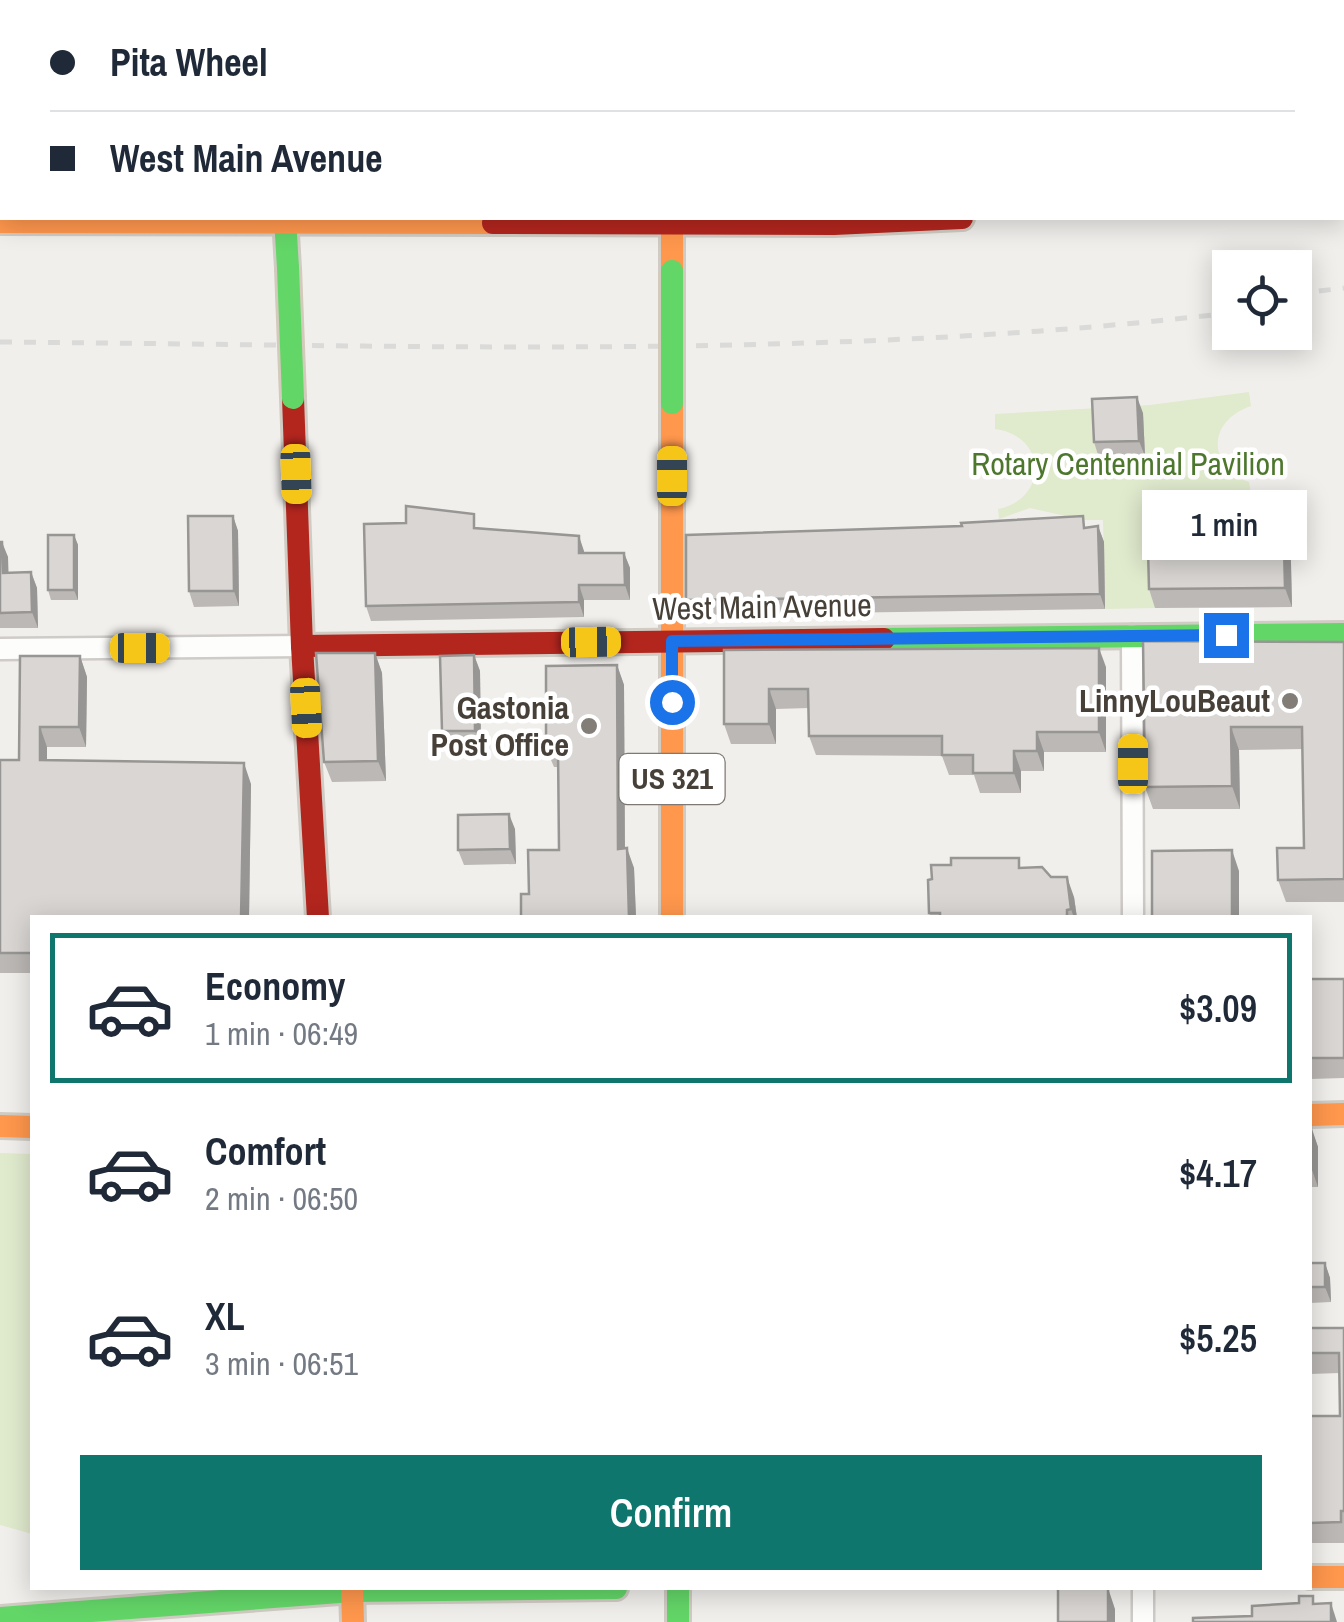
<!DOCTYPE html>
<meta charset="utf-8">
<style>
:root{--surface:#fff;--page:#f2f2f3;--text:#1f2937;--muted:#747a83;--line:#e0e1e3;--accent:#0f766e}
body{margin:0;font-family:"Archivo Narrow",sans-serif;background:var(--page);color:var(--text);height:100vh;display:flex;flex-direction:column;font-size:38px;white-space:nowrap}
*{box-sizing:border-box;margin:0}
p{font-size:32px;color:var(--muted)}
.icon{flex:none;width:55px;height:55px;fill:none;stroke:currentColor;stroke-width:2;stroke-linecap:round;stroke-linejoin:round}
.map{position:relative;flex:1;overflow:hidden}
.details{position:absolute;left:30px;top:915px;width:1282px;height:675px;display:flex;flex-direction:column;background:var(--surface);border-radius:0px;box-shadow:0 5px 25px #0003}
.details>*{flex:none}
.banner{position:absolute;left:0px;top:0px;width:1345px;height:220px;box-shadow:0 5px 25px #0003;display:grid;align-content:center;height:220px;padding:0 50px;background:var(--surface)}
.controls{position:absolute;left:1212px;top:250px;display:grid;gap:20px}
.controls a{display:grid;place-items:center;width:100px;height:100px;border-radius:0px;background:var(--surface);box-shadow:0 5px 25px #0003;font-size:50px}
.end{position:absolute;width:45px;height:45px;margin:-22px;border:12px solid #1a73e8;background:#fff;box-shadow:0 0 0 5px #fff}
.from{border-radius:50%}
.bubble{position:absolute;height:70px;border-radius:0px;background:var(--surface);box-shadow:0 5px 25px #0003;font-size:32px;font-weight:600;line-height:70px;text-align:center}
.car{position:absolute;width:30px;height:60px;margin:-30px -15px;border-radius:12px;box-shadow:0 0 8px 2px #0007;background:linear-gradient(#f5c518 24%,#345 0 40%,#f5c518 0 76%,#345 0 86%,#f5c518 0)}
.banner b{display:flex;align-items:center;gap:35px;height:95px;font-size:38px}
.banner b+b{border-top:2px solid var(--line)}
.banner i{width:25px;height:25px;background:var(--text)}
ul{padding:18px 0 0;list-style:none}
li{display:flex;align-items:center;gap:30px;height:150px;margin:0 20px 15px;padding:0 30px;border:5px solid transparent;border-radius:0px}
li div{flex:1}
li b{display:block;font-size:38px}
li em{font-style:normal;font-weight:600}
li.selected{border-color:var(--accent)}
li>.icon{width:90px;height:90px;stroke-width:1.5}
.button{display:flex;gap:20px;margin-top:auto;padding:20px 50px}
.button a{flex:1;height:115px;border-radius:0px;background:var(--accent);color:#fff;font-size:40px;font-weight:600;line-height:115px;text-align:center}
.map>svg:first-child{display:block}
.green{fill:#e0eacd}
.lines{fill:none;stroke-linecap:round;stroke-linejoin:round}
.street-casing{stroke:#cecbc8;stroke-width:25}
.fast-casing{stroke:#d0ccc3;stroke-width:28}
.slow-casing{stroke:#d0ccc3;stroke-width:28}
.jam-casing{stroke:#d0ccc3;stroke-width:28}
.street{stroke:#fdfdfc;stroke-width:20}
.fast{stroke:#63d668;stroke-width:22}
.slow{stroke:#ff974d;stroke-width:22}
.jam{stroke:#b3261e;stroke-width:22}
.rail{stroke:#dadad9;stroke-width:5;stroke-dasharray:12 12;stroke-linecap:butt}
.fast-bridge-casing{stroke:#d2caba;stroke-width:28;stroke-linecap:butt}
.fast-bridge{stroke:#63d668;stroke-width:22}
.wall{fill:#bbb8b5}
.shaded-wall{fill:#989694}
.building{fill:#d9d6d3;stroke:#989694;stroke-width:2.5}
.route{stroke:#1a73e8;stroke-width:12}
.poi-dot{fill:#827d77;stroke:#fff;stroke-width:4}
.labels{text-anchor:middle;stroke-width:9;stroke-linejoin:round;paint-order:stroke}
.shield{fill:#fff;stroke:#7e7974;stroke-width:2.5}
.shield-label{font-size:30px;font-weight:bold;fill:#474038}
.park-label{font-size:32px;fill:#4e772e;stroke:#fff}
.street-label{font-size:32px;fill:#474038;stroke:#fff}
.poi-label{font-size:32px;font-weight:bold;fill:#474038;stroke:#fff;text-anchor:end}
</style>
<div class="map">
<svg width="1344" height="1622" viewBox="0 0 1344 1622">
<rect width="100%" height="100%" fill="#f1efec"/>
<!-- green -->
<g class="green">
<path d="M1249 392 1251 406C1207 421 1207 466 1249 482L1254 511 1154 516 1155 608 1105 609 1103 520H1083L1030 508 999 519 998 509C1048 499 1048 436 995 429V414L1150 405Z"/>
<polygon points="0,1153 32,1154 32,1534 0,1525"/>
</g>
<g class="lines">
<!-- street casing -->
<g class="street-casing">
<g id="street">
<polyline points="8,0 9,2"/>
<polyline points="940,0 941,2"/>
<polyline points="1253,0 1253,2"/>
<polyline points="1132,635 1133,918"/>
<polyline points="0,649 302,646"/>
<polyline points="1143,1588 1143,1622"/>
</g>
</g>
<!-- fast casing -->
<g class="fast-casing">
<g id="fast">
<polyline points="285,218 288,268"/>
<polyline points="884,639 1344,634"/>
<polyline points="678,1588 678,1622"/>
<polyline points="0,1618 352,1591 616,1588"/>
</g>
</g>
<!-- slow casing -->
<g class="slow-casing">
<g id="slow">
<polyline points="275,0 275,2"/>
<polyline points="639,0 640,2"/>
<polyline points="1342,170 1344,170"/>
<polyline points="672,218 672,271"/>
<polyline points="0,222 493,223"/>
<polyline points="672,403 672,918"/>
<polyline points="1310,1115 1344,1114"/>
<polyline points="0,1126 32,1127"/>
<polyline points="1310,1577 1344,1577"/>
<polyline points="352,1588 353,1622"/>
</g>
</g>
<!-- jam casing -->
<g class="jam-casing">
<g id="jam">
<polyline points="493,223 834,224 962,218"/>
<polyline points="293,398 302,646 318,918"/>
<polyline points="302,646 884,639"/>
</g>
</g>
<!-- street -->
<use href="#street" class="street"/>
<!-- fast -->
<use href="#fast" class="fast"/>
<!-- slow -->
<use href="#slow" class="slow"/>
<!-- jam -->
<use href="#jam" class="jam"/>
<!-- rail -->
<g class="rail">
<polyline points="1295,294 1344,288"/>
<path d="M0 342C410 345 822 361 1230 313"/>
</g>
<!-- fast-bridge casing -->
<g class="fast-bridge-casing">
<g id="fast-bridge">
<polyline points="288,268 293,398"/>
<polyline points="672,271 672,403"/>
</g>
</g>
<!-- fast-bridge -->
<use href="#fast-bridge" class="fast-bridge"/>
</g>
<!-- wall -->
<g class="wall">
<polygon points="1143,413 1145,456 1099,458 1094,442"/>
<polygon points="1283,502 1290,520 1292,607 1155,608 1149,589 1256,506"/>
<polygon points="233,516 238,531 239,606 194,607 189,591"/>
<polygon points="1098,526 1104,542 1105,609 692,615 686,600"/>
<polygon points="479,529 584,551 584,553 624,553 630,568 630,600 584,600 584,617 371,621 366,606"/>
<polygon points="74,535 78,545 78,600 51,600 48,590"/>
<polygon points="0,542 8,557 8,573 31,572 37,588 38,628 0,628"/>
<polygon points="1344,642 1344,902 1286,902 1278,880 1304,848 1303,749 1239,750 1240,809 1153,809 1145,787"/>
<polygon points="724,650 1106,667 1106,752 1044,752 1044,771 1021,771 1021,793 980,793 974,775 949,775 942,756 816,755 809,736 809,708 776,709 776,744 731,744 724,724"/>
<polygon points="375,653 382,673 386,781 332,782 324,762"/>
<polygon points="474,655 480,671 481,746 447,747 442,731"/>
<polygon points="80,656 87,677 86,747 47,747 47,760 251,784 249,918 32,918 32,973 0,973 0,760 19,760"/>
<polygon points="617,665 624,685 625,848 634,868 636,918 521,918 529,894 559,850 558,767 554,767 546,748"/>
<polygon points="515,829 516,864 464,865 458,850"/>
<polygon points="1022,868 1051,877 1074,897 1077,918 931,918 929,913"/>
<polygon points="1310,979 1344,979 1344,1078 1310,1079"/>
<polygon points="1310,1126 1318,1147 1318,1187 1310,1187"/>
<polygon points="1310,1263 1325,1263 1330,1278 1331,1302 1310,1303"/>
<polygon points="1310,1328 1344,1328 1344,1543 1310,1543 1310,1416 1340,1416 1340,1373 1310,1374"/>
</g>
<!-- shaded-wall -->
<g class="shaded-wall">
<polygon points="879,0 895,0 894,2 877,2"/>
<polygon points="1137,397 1143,413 1145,456 1139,441"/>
<polygon points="1283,502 1290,520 1292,607 1285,588"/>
<polygon points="233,516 238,531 239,606 234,591"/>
<polygon points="1098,526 1104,542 1105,609 1100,594"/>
<polygon points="74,535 78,545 78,600 74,590"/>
<polygon points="579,536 584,551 584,568 579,553"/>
<polygon points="2,542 8,557 9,588 3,573"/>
<polygon points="624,553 630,568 630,600 625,585"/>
<polygon points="31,572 37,588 38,628 32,612"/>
<polygon points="579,585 584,600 584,617 579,602"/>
<polygon points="1099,648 1106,667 1106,752 1099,732"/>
<polygon points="375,653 382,673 386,781 378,761"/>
<polygon points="474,655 480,671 481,746 475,731"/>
<polygon points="80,656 87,677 86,747 79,727"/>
<polygon points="617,665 624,685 625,868 618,849"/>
<polygon points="769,689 776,709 776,744 769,724"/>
<polygon points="40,727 47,747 47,781 40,760"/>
<polygon points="1231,727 1239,750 1240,809 1232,786"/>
<polygon points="1037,732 1044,752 1044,771 1037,751"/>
<polygon points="1014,751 1021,771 1021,793 1014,773"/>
<polygon points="244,763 251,784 249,918 241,918"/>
<polygon points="509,814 515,829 516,864 510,849"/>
<polygon points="627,848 634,868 636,918 629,918"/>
<polygon points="1232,850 1239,871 1239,918 1232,918"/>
<polygon points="1067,877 1074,897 1077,918 1074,918 1071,909"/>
<polygon points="1311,1126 1318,1147 1318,1187 1311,1167"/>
<polygon points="1325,1263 1330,1278 1331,1302 1325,1287"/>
<polygon points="1108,1588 1115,1609 1115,1622 1108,1622"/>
<polygon points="1331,1603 1337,1622 1331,1622"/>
</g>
<!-- building -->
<g class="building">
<polygon points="48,0 190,0 191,2 48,2"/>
<rect x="324" y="0" width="48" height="2"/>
<polygon points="741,0 879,0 877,2 743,2"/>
<polygon points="1311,0 1344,0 1344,41 1342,41 1342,2 1311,2"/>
<polygon points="1137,397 1139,441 1094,442 1092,399"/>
<polygon points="1283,502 1285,588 1149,589 1147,507 1256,506 1256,503"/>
<polygon points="406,506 474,514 474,528 579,536 579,553 624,553 625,585 579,585 579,602 366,606 364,524 406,523"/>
<polygon points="188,516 233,516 234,591 189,591"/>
<polygon points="1083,516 1084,528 1098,526 1100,594 686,600 686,535 962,526 961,523"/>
<rect x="48" y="535" width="26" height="55"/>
<polygon points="0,542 2,542 3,573 31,572 32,612 0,613"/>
<polygon points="1143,641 1344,642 1344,879 1278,880 1277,848 1304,848 1302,727 1231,727 1232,786 1145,787"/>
<polygon points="1099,648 1099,732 1037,732 1037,751 1014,751 1014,773 973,773 973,755 942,755 942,736 809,736 808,689 769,689 769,724 724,724 724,650"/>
<polygon points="316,653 375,653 378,761 324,762"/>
<polygon points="474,655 475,731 442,731 440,656"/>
<polygon points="20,656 80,656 79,727 40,727 40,760 244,763 241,918 32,918 32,953 0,953 0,760 19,760"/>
<polygon points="617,665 618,849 627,848 629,918 521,918 521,894 529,894 528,850 559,850 558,748 546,748 546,666"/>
<polygon points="509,814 510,849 458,850 458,815"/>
<polygon points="1232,850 1232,918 1152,918 1152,851"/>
<polygon points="951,858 1019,858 1019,868 1042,867 1051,877 1067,877 1071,909 1067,910 1067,918 940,918 940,913 929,913 928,880 932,879 931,865 951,865"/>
<rect x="1310" y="979" width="34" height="79"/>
<rect x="1310" y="1126" width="1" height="41"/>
<rect x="1310" y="1263" width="15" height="24"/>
<polygon points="1310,1328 1344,1328 1344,1511 1341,1511 1341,1522 1310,1523 1310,1416 1340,1416 1339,1353 1310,1353"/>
<rect x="1058" y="1588" width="50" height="34"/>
<polygon points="1299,1596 1313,1596 1313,1604 1331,1603 1331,1622 1193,1622 1193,1618 1252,1616 1252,1606 1299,1603"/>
</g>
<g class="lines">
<!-- route -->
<polyline class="route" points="672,702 672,641 1226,635"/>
</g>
<!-- markers -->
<g class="poi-dot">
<circle cx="1290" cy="701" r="10"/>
<circle cx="589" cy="726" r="10"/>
</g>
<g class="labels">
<!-- shield labels -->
<rect class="shield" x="619.5" y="754" width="105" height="50" rx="8"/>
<g class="shield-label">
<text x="672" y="789">US 321</text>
</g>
<!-- park labels -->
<g class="park-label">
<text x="1128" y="475">Rotary Centennial Pavilion</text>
</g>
<!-- street labels -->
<g class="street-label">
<text transform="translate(762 607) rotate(-1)" y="11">West Main Avenue</text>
</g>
<!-- poi labels -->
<g class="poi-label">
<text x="1270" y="712">LinnyLouBeaut</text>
<text x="569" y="719">Gastonia<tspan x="569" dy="37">Post Office</tspan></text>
</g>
</g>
</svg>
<div class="controls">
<a><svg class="icon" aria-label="locate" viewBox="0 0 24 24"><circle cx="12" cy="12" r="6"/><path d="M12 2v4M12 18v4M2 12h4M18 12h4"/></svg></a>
</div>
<i class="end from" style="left:672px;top:702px"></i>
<i class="end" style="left:1226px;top:635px"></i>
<div class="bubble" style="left:1142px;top:490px;width:165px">1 min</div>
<i class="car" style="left:296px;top:474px;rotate:178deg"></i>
<i class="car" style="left:672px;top:476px;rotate:0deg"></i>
<i class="car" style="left:591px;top:642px;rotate:89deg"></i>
<i class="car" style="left:140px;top:648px;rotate:90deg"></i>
<i class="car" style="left:306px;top:708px;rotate:177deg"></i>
<i class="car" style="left:1133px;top:764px;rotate:0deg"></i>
<div class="banner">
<b><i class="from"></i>Pita Wheel</b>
<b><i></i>West Main Avenue</b>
</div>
<section class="details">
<ul>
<li class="selected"><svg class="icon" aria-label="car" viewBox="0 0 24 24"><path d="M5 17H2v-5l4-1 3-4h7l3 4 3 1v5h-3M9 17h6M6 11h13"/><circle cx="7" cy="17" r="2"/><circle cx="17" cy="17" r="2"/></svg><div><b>Economy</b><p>1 min · 06:49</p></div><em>$3.09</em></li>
<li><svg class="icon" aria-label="car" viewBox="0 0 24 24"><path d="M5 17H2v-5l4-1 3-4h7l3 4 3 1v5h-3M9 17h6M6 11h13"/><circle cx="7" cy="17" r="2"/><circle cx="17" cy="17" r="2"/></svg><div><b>Comfort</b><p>2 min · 06:50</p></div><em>$4.17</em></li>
<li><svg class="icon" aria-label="car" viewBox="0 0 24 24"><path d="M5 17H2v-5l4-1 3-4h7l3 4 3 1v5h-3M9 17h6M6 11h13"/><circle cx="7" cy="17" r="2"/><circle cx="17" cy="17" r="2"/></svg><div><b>XL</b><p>3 min · 06:51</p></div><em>$5.25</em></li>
</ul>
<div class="button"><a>Confirm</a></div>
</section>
</div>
